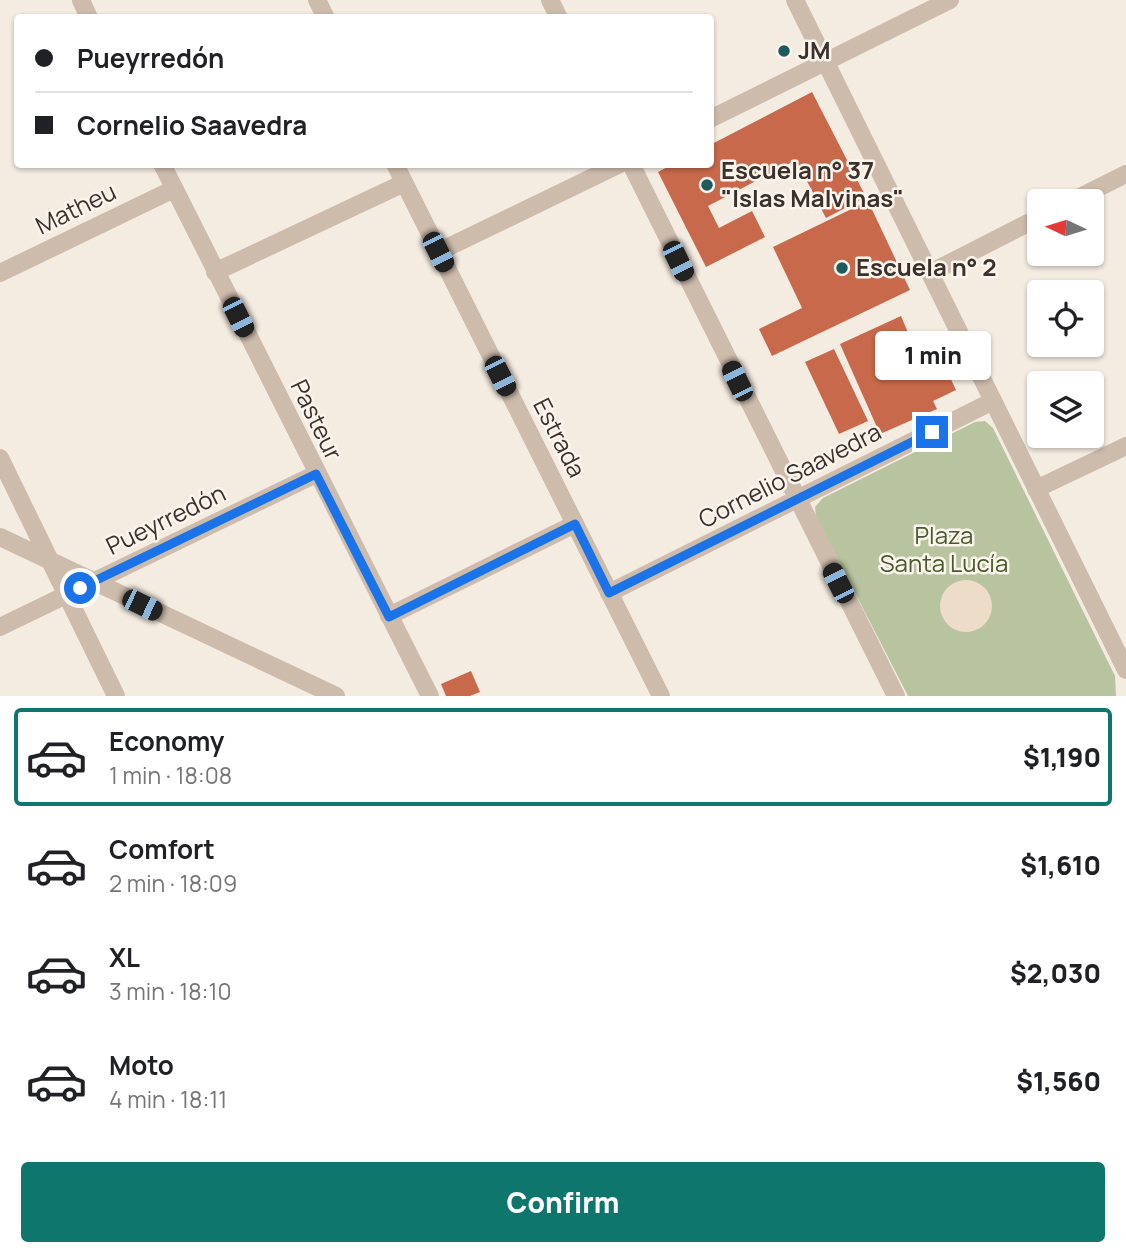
<!DOCTYPE html>
<meta charset="utf-8">
<style>
:root{--surface:#fff;--page:#f2f2f2;--text:#202124;--muted:#757577;--line:#e0e0e0;--accent:#0f766e}
body{margin:0;font-family:Manrope,sans-serif;background:var(--page);color:var(--text);height:100vh;display:flex;flex-direction:column;font-size:26px;white-space:nowrap}
*{box-sizing:border-box;margin:0}
p{font-size:23px;color:var(--muted)}
.icon{flex:none;width:38px;height:38px;fill:none;stroke:currentColor;stroke-width:2;stroke-linecap:round;stroke-linejoin:round}
.map{position:relative;height:696px;overflow:hidden}
.details{display:flex;flex-direction:column;background:var(--surface);flex:1}
.details>*{flex:none}
.top-card{position:absolute;left:14px;top:14px;width:700px;height:154px;border-radius:7px;box-shadow:0 2px 5px #0004;display:grid;align-content:center;height:154px;padding:0 21px;background:var(--surface)}
.needle{width:46px;rotate:274deg}
.fabs{position:absolute;left:1027px;top:189px;display:grid;gap:14px}
.fabs a{display:grid;place-items:center;width:77px;height:77px;border-radius:7px;background:var(--surface);box-shadow:0 2px 5px #0004;font-size:35px}
.end{position:absolute;width:32px;height:32px;margin:-16px;border:9px solid #1a73e8;background:#fff;box-shadow:0 0 0 4px #fff}
.from{border-radius:50%}
.bubble{position:absolute;height:49px;border-radius:7px;background:var(--surface);box-shadow:0 2px 5px #0004;font-size:23px;font-weight:800;line-height:49px;text-align:center}
.car{position:absolute;width:21px;height:42px;margin:-21px -10px;border-radius:9px;box-shadow:0 0 5px 2px #0007;background:linear-gradient(#222 24%,#8ab4d8 0 40%,#222 0 76%,#8ab4d8 0 86%,#222 0)}
.top-card b{display:flex;align-items:center;gap:24px;height:66px;font-size:26px}
.top-card b+b{border-top:2px solid var(--line)}
.top-card i{width:18px;height:18px;background:var(--text)}
ul{padding:12px 0 0;list-style:none}
li{display:flex;align-items:center;gap:21px;height:98px;margin:0 14px 10px;padding:0 7px;border:4px solid transparent;border-radius:7px}
li div{flex:1}
li b{display:block;font-size:26px}
li em{font-style:normal;font-weight:800}
li.on{border-color:var(--accent)}
li>.icon{width:63px;height:63px;stroke-width:1.5}
.cta{display:flex;gap:14px;margin-top:auto;padding:14px 21px}
.cta a{flex:1;height:80px;border-radius:7px;background:var(--accent);color:#fff;font-size:28px;font-weight:800;line-height:80px;text-align:center}
.map>svg:first-child{display:block}
.green{fill:#b8c4a0}
.plaza{fill:#ecdcc8}
.building{fill:#c8694b}
.lines{fill:none;stroke-linecap:round;stroke-linejoin:round}
.minor{stroke:#cdbbac;stroke-width:18}
.route{stroke:#1a73e8;stroke-width:9}
.poi-dot{fill:#1f5a5e;stroke:#fbf5ee;stroke-width:2.5}
.labels{text-anchor:middle;stroke-width:5;stroke-linejoin:round;paint-order:stroke}
.poi-label{font-size:24px;font-weight:bold;fill:#3b302b;stroke:#fbf5ee;text-anchor:start}
.street-label{font-size:24px;fill:#3b302b;stroke:#fbf5ee}
.park-label{font-size:24px;fill:#4a5a2e;stroke:#fbf5ee}
</style>
<div class="map">
<svg width="1126" height="696" viewBox="0 0 1126 696">
<rect width="100%" height="100%" fill="#f4ebe1"/>
<!-- green -->
<polygon class="green" points="985,421 993,428 1115,676 1116,696 908,696 816,517 815,507 823,498 975,422"/>
<!-- plaza -->
<circle class="plaza" cx="966" cy="606" r="26"/>
<!-- building -->
<g class="building">
<polygon points="812,92 866,197 826,218 796,160 708,206 719,228 752,211 765,237 706,267 658,172 673,164 710,164 710,145"/>
<polygon points="868,201 910,290 772,356 759,329 802,308 773,247"/>
<polygon points="901,316 915,349 933,341 956,390 933,401 937,409 880,434 840,344"/>
<polygon points="834,349 868,421 839,434 805,362"/>
<polygon points="471,671 480,692 470,696 446,696 441,684"/>
</g>
<g class="lines">
<!-- minor -->
<g class="minor">
<polyline points="81,0 89,18"/>
<polyline points="317,0 326,18"/>
<polyline points="550,0 559,18"/>
<polyline points="795,0 1126,670"/>
<polyline points="710,119 950,0"/>
<polyline points="162,164 430,696"/>
<polyline points="395,164 661,696"/>
<polyline points="631,164 896,696"/>
<polyline points="1072,201 1126,174"/>
<polyline points="438,252 620,164"/>
<polyline points="215,272 404,183"/>
<polyline points="0,273 174,189"/>
<polyline points="930,273 1040,217"/>
<polyline points="0,458 116,696"/>
<polyline points="1036,489 1126,446"/>
<polyline points="0,537 336,696"/>
<polyline points="609,593 993,401"/>
<polyline points="389,616 575,524"/>
<polyline points="0,627 316,474"/>
</g>
</g>
<g class="lines">
<!-- route -->
<polyline class="route" points="80,588 316,474 389,617 575,524 609,593 932,432"/>
</g>
<!-- markers -->
<g class="poi-dot">
<circle cx="784" cy="51" r="7"/>
<circle cx="707" cy="185" r="7"/>
<circle cx="842" cy="268" r="7"/>
</g>
<g class="labels">
<!-- poi labels -->
<g class="poi-label">
<text x="798" y="59">JM</text>
<text x="721" y="179">Escuela n° 37<tspan x="721" dy="28">"Islas Malvinas"</tspan></text>
<text x="856" y="276">Escuela n° 2</text>
</g>
<!-- street labels -->
<g class="street-label">
<text transform="translate(76 209) rotate(-26)" y="8">Matheu</text>
<text transform="translate(316 420) rotate(64)" y="8">Pasteur</text>
<text transform="translate(559 438) rotate(63)" y="8">Estrada</text>
<text transform="translate(790 476) rotate(-27)" y="8">Cornelio Saavedra</text>
<text transform="translate(166 520) rotate(-26)" y="8">Pueyrredón</text>
</g>
<!-- park labels -->
<g class="park-label">
<text x="944" y="544">Plaza<tspan x="944" dy="28">Santa Lucía</tspan></text>
</g>
</g>
</svg>
<div class="fabs">
<a><svg class="needle" viewBox="-14 -14 28 28"><path d="M0-13l5 13h-10z" fill="#e53935"/><path d="M0 13l5-13h-10z" fill="#757577"/></svg></a>
<a><svg class="icon" aria-label="locate" viewBox="0 0 24 24"><circle cx="12" cy="12" r="6"/><path d="M12 2v4M12 18v4M2 12h4M18 12h4"/></svg></a>
<a><svg class="icon" aria-label="layers" viewBox="0 0 24 24"><path d="M12 4l9 5-9 5-9-5zM3 14l9 5 9-5"/></svg></a>
</div>
<i class="end from" style="left:80px;top:588px"></i>
<i class="end" style="left:932px;top:432px"></i>
<div class="bubble" style="left:875px;top:331px;width:116px">1 min</div>
<i class="car" style="left:438px;top:252px;rotate:153deg"></i>
<i class="car" style="left:678px;top:261px;rotate:154deg"></i>
<i class="car" style="left:238px;top:317px;rotate:153deg"></i>
<i class="car" style="left:500px;top:376px;rotate:153deg"></i>
<i class="car" style="left:737px;top:381px;rotate:334deg"></i>
<i class="car" style="left:838px;top:583px;rotate:333deg"></i>
<i class="car" style="left:142px;top:605px;rotate:116deg"></i>
<div class="top-card">
<b><i class="from"></i>Pueyrredón</b>
<b><i></i>Cornelio Saavedra</b>
</div>
</div>
<section class="details">
<ul>
<li class="on"><svg class="icon" aria-label="car" viewBox="0 0 24 24"><path d="M5 17H2v-5l4-1 3-4h7l3 4 3 1v5h-3M9 17h6M6 11h13"/><circle cx="7" cy="17" r="2"/><circle cx="17" cy="17" r="2"/></svg><div><b>Economy</b><p>1 min · 18:08</p></div><em>$1,190</em></li>
<li><svg class="icon" aria-label="car" viewBox="0 0 24 24"><path d="M5 17H2v-5l4-1 3-4h7l3 4 3 1v5h-3M9 17h6M6 11h13"/><circle cx="7" cy="17" r="2"/><circle cx="17" cy="17" r="2"/></svg><div><b>Comfort</b><p>2 min · 18:09</p></div><em>$1,610</em></li>
<li><svg class="icon" aria-label="car" viewBox="0 0 24 24"><path d="M5 17H2v-5l4-1 3-4h7l3 4 3 1v5h-3M9 17h6M6 11h13"/><circle cx="7" cy="17" r="2"/><circle cx="17" cy="17" r="2"/></svg><div><b>XL</b><p>3 min · 18:10</p></div><em>$2,030</em></li>
<li><svg class="icon" aria-label="car" viewBox="0 0 24 24"><path d="M5 17H2v-5l4-1 3-4h7l3 4 3 1v5h-3M9 17h6M6 11h13"/><circle cx="7" cy="17" r="2"/><circle cx="17" cy="17" r="2"/></svg><div><b>Moto</b><p>4 min · 18:11</p></div><em>$1,560</em></li>
</ul>
<div class="cta"><a>Confirm</a></div>
</section>
